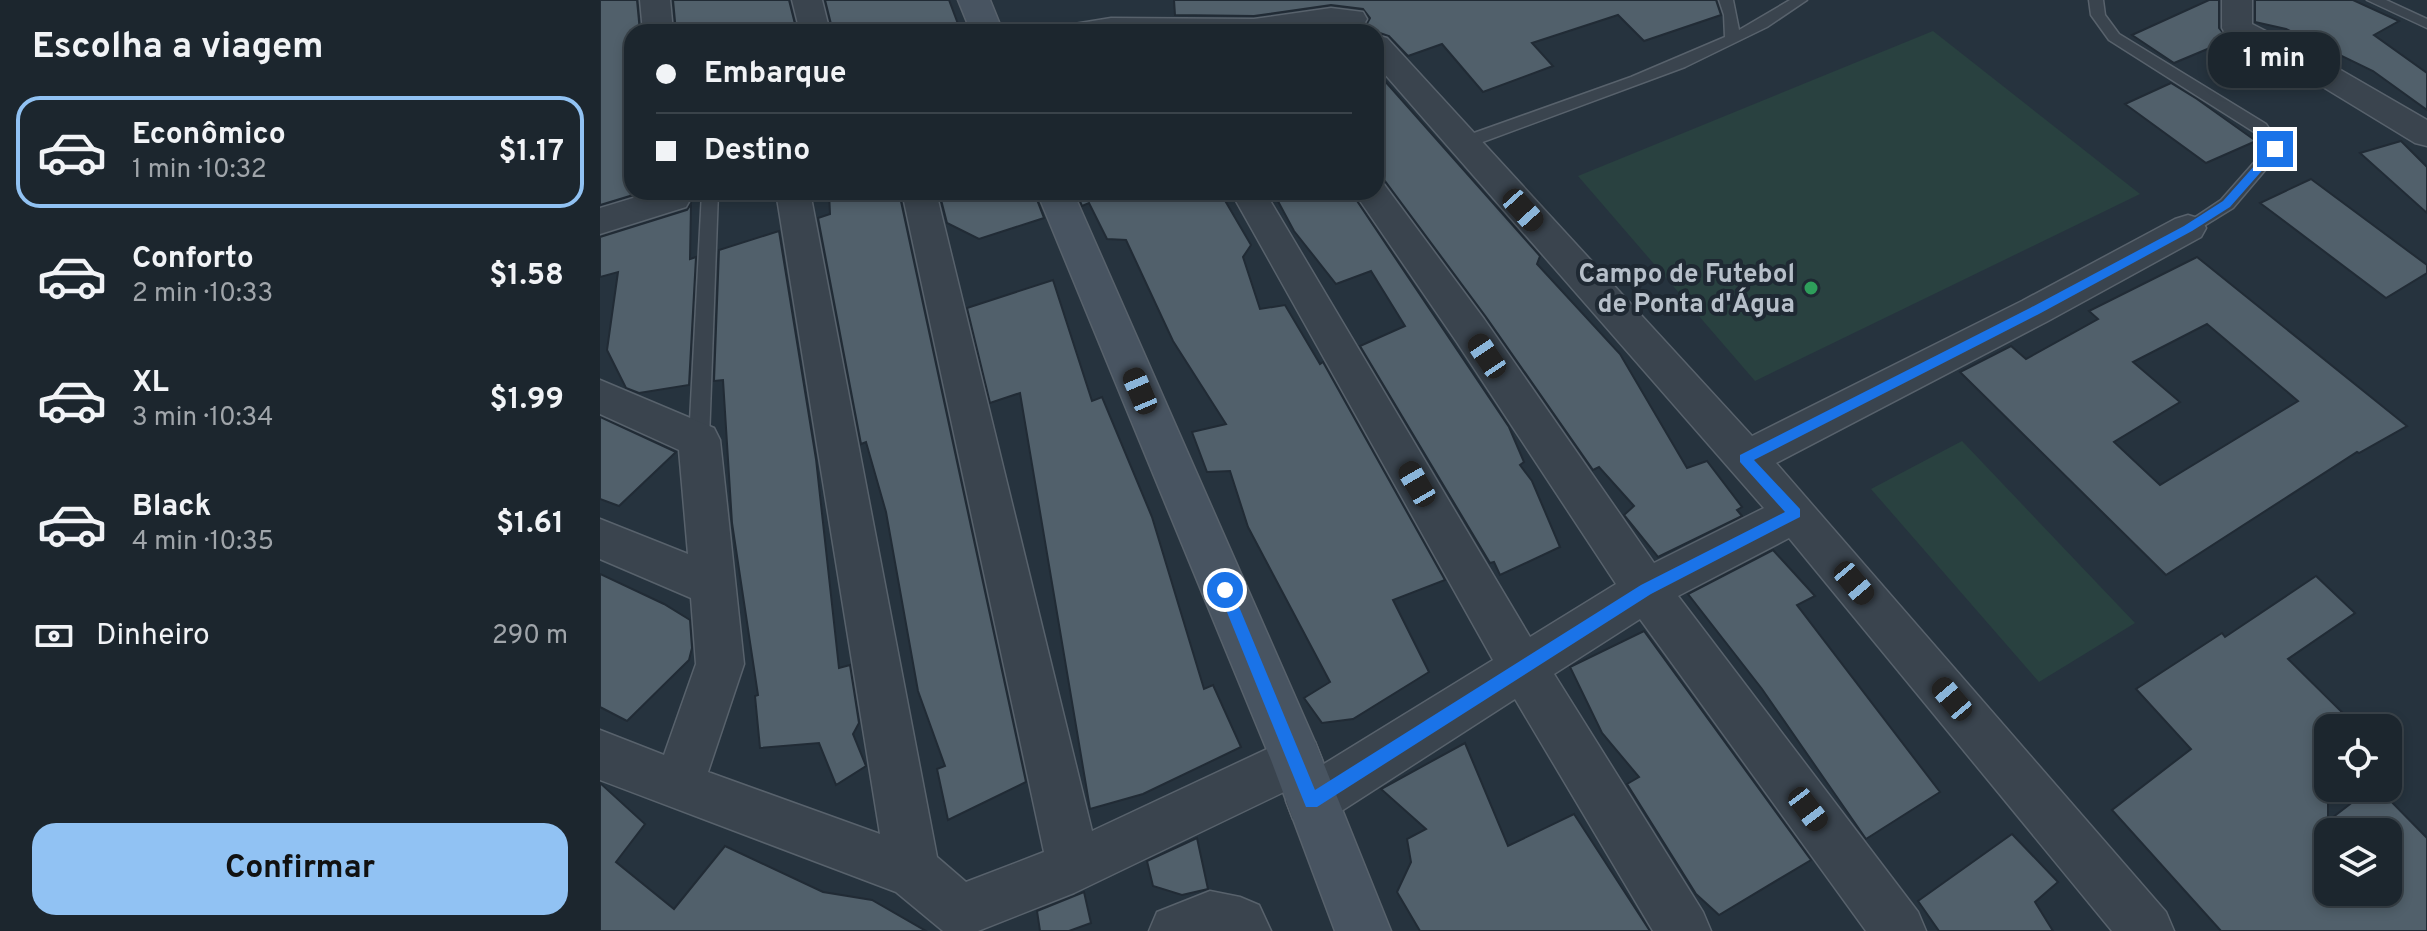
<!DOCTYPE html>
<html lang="pt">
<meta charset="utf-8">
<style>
:root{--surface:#1c262e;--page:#29323a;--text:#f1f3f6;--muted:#a0a5aa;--line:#3a434a;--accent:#91c2f3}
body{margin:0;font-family:Overpass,sans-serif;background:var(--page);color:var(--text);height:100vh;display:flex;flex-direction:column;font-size:30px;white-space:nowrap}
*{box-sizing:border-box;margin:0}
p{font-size:26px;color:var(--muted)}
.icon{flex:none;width:44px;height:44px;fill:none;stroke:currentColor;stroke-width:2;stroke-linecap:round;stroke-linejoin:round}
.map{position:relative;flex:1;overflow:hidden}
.drawer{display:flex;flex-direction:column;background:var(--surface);width:600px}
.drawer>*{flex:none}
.guide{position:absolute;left:24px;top:24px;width:760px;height:176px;border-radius:24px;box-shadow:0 4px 12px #0003,0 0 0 2px var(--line);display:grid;align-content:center;height:176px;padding:0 32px;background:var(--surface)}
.fabs{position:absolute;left:1714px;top:714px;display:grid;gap:16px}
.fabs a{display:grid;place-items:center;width:88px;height:88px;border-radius:16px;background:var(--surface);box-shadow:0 4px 12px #0003,0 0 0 2px var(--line);font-size:40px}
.end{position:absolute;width:36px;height:36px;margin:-18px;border:10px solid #1a73e8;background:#fff;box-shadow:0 0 0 4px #fff}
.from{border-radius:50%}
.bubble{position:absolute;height:56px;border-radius:24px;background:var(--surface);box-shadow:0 4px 12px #0003,0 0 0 2px var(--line);font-size:26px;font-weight:700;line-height:56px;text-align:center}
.car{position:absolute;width:24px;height:48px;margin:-24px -12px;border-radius:10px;box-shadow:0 0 6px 2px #0007;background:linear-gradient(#222 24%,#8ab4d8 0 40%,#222 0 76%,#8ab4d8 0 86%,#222 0)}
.guide b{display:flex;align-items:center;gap:28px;height:76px;font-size:30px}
.guide b+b{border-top:2px solid var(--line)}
.guide i{width:20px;height:20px;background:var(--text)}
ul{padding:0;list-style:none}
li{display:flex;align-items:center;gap:24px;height:112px;margin:0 16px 12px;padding:0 16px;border:4px solid transparent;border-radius:24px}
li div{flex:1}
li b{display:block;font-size:30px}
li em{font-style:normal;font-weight:700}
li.current{border-color:var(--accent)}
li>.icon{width:72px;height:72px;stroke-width:1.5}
h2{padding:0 32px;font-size:36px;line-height:96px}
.pay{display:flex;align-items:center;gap:20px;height:88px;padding:0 32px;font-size:30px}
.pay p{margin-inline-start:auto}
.action{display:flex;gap:16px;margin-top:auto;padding:16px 32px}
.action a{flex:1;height:92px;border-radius:24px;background:var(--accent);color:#111;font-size:32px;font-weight:700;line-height:92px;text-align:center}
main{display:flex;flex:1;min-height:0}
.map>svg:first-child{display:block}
.green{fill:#294140}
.building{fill:#51606b;stroke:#212b35;stroke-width:2;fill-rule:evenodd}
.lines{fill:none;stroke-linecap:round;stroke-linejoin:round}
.lane-casing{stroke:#58626c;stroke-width:3}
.street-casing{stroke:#58626c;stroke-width:3}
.secondary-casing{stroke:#58626c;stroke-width:3}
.lane{fill:#3a444e;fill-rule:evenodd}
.street{fill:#3a444e;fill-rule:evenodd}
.secondary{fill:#485461;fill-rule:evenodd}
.route{fill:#1a73e8}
.leisure-dot{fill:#2e9e5b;stroke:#1f2933;stroke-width:3}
.labels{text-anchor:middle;stroke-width:8;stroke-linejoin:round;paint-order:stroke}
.poi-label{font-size:26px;font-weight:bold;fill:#b6bfc9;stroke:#1f2933;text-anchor:end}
</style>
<main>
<section class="drawer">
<h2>Escolha a viagem</h2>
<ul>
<li class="current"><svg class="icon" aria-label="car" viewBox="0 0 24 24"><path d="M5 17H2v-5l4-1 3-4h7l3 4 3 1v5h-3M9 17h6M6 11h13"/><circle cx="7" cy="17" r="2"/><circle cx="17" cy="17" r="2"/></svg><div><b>Econômico</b><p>1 min · 10:32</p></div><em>$1.17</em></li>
<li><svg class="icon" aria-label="car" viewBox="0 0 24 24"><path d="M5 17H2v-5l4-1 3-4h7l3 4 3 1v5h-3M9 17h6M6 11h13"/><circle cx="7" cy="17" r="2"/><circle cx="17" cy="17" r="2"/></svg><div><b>Conforto</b><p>2 min · 10:33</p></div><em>$1.58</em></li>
<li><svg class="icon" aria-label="car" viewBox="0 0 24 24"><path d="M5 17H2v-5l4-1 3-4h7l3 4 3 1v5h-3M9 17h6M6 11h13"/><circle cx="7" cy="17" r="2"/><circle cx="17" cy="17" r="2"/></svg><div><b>XL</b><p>3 min · 10:34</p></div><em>$1.99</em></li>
<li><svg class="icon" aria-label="car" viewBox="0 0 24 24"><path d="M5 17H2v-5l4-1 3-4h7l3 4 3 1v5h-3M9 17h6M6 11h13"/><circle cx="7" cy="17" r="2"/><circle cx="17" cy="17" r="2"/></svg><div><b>Black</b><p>4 min · 10:35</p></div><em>$1.61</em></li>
</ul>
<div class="pay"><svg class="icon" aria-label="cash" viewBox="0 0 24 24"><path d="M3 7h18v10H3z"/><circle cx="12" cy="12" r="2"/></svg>Dinheiro<p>290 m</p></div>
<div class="action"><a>Confirmar</a></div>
</section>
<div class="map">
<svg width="1827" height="931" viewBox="0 0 1827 931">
<rect width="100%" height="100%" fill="#26333e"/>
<!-- green -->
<g class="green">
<polygon points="1333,31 1540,194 1155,381 978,176"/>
<polygon points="1362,441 1535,623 1439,682 1271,489"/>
</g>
<!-- building -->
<g class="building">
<polygon points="0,0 37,0 40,32 32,32 32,192 43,192 0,205"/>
<polygon points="73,0 189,0 197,32 76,32"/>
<polygon points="225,0 349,0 361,32 233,32"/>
<polygon points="574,0 1116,0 1121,15 1044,41 1018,15 932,43 953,66 883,92 842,44 808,56 789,36 777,32 707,32 764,29 770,18 763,9 731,5 654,16 575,15"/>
<polygon points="1609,0 1619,0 1619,28 1629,40 1574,63 1532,35"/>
<polygon points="1655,0 1753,0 1799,21 1774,35 1827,73 1827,110 1773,71 1686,29 1655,22"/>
<polygon points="776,71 940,256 937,264 1020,354 1087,468 1107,461 1142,507 1137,510 1142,516 1058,557 1024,515 1034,506 999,467 993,470 886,317 785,181 776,178"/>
<polygon points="1571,83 1597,99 1656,141 1606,163 1525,104"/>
<polygon points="1801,141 1827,167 1827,213 1760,153"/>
<polygon points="1711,179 1827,265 1827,273 1786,298 1660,203"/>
<polygon points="229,192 299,192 426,782 348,820 337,769 345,766 318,691 286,512 266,442 261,444 218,218 230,214"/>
<polygon points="339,192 434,192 444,218 379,239 347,223"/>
<polygon points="476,192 620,192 651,245 643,257 660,309 685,305 720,364 723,362 845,580 793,600 829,672 753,719 722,723 704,698 730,682 648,527 630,471 607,472 592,432 626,424 573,341 526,240 507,239 489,203 482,206"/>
<polygon points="673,192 751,192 909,427 924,462 920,465 932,481 960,547 900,575 894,562 890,563 760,346 805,326 771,271 736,284 694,231"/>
<polygon points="91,204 90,259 96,257 89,385 39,393 26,388 7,350 18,272 0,277 0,237 87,210"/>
<polygon points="179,231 216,459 239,668 250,665 259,723 253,734 266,766 236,785 219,743 160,748 155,696 158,695 132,523 123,380 114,381 119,250"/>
<path d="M1597 257 1807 426 1759 453 1757 452 1566 575 1360 372 1411 346 1426 359 1498 319 1489 311ZM1607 324 1698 401 1560 485 1514 442 1580 402 1533 362Z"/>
<polygon points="453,280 492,401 502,397 552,517 604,689 613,685 641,747 543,794 490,809 420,393 390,403 367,308"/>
<polygon points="0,417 76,452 19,506 0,499"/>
<polygon points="1173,550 1215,596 1197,605 1340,792 1266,839 1162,689 1088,594"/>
<polygon points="0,574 64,604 90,620 92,648 89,660 27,721 0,707"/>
<path d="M1716 576 1755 613 1688 659 1758 728H1728V821L1771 788H1778L1827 838V931H1621L1512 810 1591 749 1536 689 1622 633 1625 637ZM1728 832H1788V892H1728Z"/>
<polygon points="1044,631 1211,860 1119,915 1096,894 1032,792 1027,784 1039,777 1002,733 970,667"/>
<polygon points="865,743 908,846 974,814 1050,931 820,931 797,892 811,862 807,839 826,829 781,789"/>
<polygon points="0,783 45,824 16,862 74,909 125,846 223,892 272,900 326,931 0,931"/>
<polygon points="1412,834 1458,882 1435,902 1453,931 1339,931 1318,901"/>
<polygon points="597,838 608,889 582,895 553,886 547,861"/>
<polygon points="484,892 491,923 469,931 440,931 437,911"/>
</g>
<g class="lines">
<!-- lane casing -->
<g class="lane-casing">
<g id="lane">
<polygon points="1119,0 1133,0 1139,30 1190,0 1207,0 1167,27 1085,67 869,147 863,148 855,143 857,139 1031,77 1125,37 1124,15"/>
<polygon points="1489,0 1503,0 1505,15 1519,34 1666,124 1683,149 1633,208 1594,232 1588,234 1579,228 1621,200 1666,149 1654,132 1509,40 1491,15"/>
<polygon points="1767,0 1786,0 1827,19 1827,28"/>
<polygon points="102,192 118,192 109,440 106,446 99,448 92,446 89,440"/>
</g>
</g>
<!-- street casing -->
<g class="street-casing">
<g id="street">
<polygon points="40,0 70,0 73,32 43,32"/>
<polygon points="192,0 222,0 230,32 200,32"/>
<polygon points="1622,0 1652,0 1652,24 1732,65 1827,120 1827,146 1815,143 1710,79 1626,35 1622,28"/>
<path d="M731 8 763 12 767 19 763 26C750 29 738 25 726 27 640 38 550 32 464 32L468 25 511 18 654 19Z"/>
<polygon points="776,35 787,38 1152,436 1422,301 1575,219 1588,215 1601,219 1606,228 1601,237 1448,321 1176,463 1566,912 1574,931 1512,931 1189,538 1078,596 1318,912 1326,931 1266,931 1040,619 954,674 1103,912 1111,931 1053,931 915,699 729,819 711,826 693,819 686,801 690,789 474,893 378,931 343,931 296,892 0,780 0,730 64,755 96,664 91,598 0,559 0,519 88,554 79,450 0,414 0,380 114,428 120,440 144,664 108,772 280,834 176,192 210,192 337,857 366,882 444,852 302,192 336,192 492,831 697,735 715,742 722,760 719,767 893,660 631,192 665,192 930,637 1016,584 856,341 754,192 776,192 776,181 783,183 884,319 1054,563 1164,508 776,64"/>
<polygon points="53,192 88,192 91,198 86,207 0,234 0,208"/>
<polygon points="610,891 640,897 659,905 671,931 549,931 557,912"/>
</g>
</g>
<!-- secondary casing -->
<g class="secondary-casing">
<g id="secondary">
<polygon points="358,0 390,0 403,32 371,32"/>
<polygon points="437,192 473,192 715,742 791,931 735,931 671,760"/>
</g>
</g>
<!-- lane -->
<use href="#lane" class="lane"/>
<!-- street -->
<use href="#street" class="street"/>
<!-- secondary -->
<use href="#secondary" class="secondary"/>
</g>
<!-- route -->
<polygon class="route" points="1672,146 1681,149 1630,207 1592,231 1439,314 1154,460 1200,509 1200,517 1051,594 717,807 706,807 618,590 620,585 630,585 715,790 1041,585 1185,512 1140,462 1140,455 1430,308 1584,226 1623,201"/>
<!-- markers -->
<circle class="leisure-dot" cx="1211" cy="288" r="8"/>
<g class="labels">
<!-- poi labels -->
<g class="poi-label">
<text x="1195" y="282">Campo de Futebol<tspan x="1195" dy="30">de Ponta d'Água</tspan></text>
</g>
</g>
</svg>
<div class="fabs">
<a><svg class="icon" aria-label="locate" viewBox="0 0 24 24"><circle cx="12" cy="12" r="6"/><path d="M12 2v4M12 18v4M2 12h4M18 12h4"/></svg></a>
<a><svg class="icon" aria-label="layers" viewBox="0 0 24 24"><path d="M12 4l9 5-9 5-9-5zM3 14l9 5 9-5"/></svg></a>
</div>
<i class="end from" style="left:625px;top:590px"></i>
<i class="end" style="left:1675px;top:149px"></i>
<div class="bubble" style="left:1608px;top:32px;width:132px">1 min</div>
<i class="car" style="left:923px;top:210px;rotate:138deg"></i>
<i class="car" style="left:887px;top:356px;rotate:326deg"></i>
<i class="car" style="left:540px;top:391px;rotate:337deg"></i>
<i class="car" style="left:817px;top:484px;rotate:330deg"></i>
<i class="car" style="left:1254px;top:583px;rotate:140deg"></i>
<i class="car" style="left:1352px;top:699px;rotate:320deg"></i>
<i class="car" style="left:1208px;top:809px;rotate:143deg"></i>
<div class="guide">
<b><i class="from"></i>Embarque</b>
<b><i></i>Destino</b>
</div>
</div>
</main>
